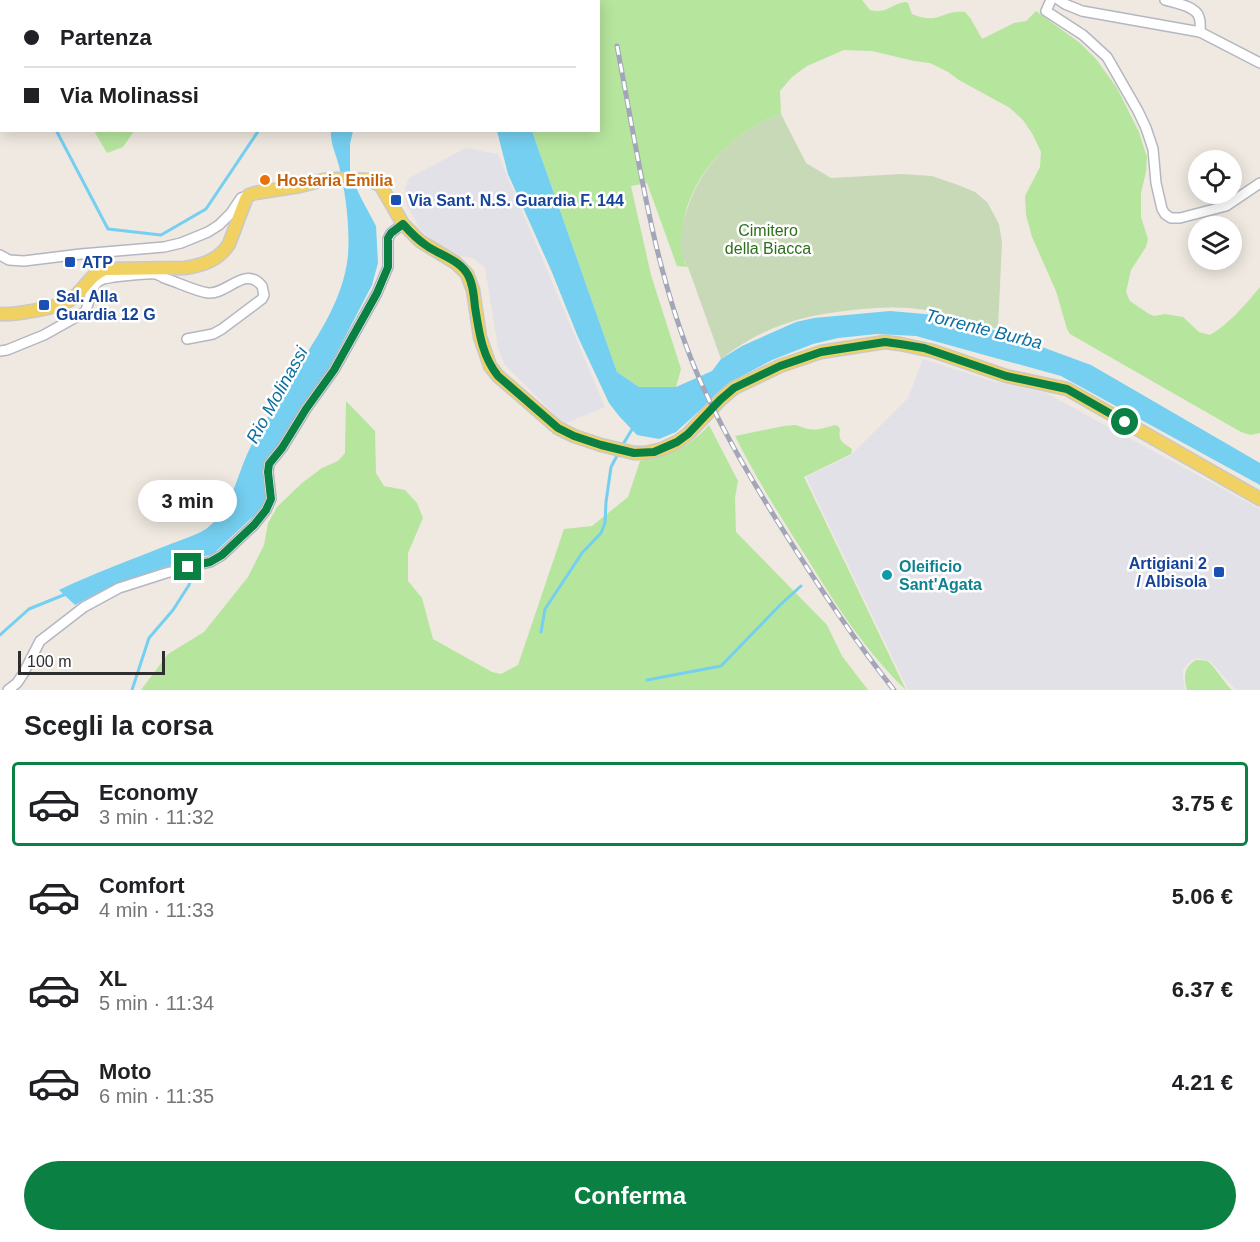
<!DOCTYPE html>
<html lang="it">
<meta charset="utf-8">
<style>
:root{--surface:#fff;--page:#f6f6f6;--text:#202124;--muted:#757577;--line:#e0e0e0;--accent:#0b8043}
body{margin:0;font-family:Helvetica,sans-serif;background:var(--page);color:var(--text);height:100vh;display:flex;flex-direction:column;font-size:22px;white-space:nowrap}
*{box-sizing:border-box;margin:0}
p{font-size:20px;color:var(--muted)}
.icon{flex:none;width:33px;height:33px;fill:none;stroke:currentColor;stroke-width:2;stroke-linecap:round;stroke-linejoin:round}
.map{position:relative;height:690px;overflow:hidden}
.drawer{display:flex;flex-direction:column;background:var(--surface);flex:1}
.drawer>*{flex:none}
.guide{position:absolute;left:0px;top:0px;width:600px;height:132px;box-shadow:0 3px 15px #0003;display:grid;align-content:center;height:132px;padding:0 24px;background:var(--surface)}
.tools{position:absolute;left:1188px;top:150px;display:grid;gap:12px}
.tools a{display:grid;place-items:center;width:54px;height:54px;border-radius:50%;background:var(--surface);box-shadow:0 3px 15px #0003;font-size:30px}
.scale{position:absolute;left:18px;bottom:15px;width:147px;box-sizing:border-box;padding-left:6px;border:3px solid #2e2e2e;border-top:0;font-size:16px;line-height:21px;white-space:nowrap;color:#2e2e2e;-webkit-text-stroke:4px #fff;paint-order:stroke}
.end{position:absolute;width:27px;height:27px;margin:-14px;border:8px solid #0b8043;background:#fff;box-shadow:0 0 0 3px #fff}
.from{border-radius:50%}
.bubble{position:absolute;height:42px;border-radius:21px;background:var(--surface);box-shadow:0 3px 15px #0003;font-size:20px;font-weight:700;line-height:42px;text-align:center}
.guide b{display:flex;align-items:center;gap:21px;height:57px;font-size:22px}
.guide b+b{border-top:2px solid var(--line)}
.guide i{width:15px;height:15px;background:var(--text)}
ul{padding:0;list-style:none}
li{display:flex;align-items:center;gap:18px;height:84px;margin:0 12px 9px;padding:0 12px;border:3px solid transparent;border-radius:6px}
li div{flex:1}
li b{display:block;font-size:22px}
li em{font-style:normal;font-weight:700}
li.active{border-color:var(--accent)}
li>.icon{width:54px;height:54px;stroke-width:1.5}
h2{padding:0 24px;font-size:27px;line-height:72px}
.action{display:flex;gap:12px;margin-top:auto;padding:12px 24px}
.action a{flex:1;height:69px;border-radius:36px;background:var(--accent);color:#fff;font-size:24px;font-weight:700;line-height:69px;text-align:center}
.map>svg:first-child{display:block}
.industrial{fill:#e3e1e8}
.green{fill:#b6e59e}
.cemetery{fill:#c8d9b8}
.water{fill:#75cff0}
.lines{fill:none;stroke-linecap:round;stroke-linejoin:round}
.stream{stroke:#75cff0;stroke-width:3}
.minor-casing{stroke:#b4b7c1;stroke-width:12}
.major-casing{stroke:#c9c9c9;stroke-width:15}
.minor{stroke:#fff;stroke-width:9}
.major{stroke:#f2d163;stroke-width:12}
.rail-casing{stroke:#a3a6b8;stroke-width:5}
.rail{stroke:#fff;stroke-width:3;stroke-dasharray:9;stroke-linecap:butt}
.route{stroke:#0b8043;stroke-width:8}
.food-dot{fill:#e8710a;stroke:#fff;stroke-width:2}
.transit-dot{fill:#1a4fb4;stroke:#fff;stroke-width:2}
.culture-dot{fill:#0f9aa8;stroke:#fff;stroke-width:2}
.labels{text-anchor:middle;stroke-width:5;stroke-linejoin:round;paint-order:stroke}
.food-label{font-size:16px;font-weight:bold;fill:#c56008;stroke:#fff;text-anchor:start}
.transit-label{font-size:16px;font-weight:bold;fill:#164399;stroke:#fff;text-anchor:start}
.park-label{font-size:16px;fill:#2c6e1b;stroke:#fff}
.culture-label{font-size:16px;font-weight:bold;fill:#0d838f;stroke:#fff;text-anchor:start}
.water-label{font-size:18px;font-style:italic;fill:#0d6fa3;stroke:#fff}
</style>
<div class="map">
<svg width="1260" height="690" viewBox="0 0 1260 690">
<rect width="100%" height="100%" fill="#efe9e1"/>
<!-- industrial -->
<g class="industrial">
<polygon points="466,148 498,154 605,407 564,424 505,365 498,348 485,268 473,258 460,256 439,245 421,230 406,204 405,188 409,178"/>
<polygon points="923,359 995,382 1046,393 1260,509 1260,690 1236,690 1211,662 1199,658 1190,661 1183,670 1183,678 1185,690 908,690 806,477 851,455 908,398"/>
</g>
<!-- green -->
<g class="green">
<path d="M27 0H862L870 10C889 14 890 4 906 2L908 3 912 14C938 26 943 9 965 12L971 19 982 39 1014 23 1026 21 1036 11 1080 43 1096 59 1117 88 1139 132 1147 157 1146 172 1141 193V217L1148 239 1146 247 1131 270 1126 292 1130 301 1149 314 1154 316 1165 314 1183 317 1199 332 1210 335C1229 324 1246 304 1260 287V433L1251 435 1241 432 1070 334 1067 329 1056 291 1032 237 1026 215 1025 196 1040 167 1041 152 1033 135 1023 120 1010 108 959 80 948 72 930 63 914 61 872 51 844 50 807 66 792 77 780 91 781 114C737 129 696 169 685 215 682 230 684 247 684 262L688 267 677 266 647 183 631 186 651 275 681 369 676 387H639L617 372 532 131 598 130V2H26Z"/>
<polygon points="94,131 134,131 123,147 107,153"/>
<path d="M346 401 375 431 376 473 384 486 405 490 417 503 423 518 408 553V581L422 598 433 639 492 672 501 674 518 665 564 529 592 526 628 497 640 461C669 454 689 448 709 425L738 481 735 498 736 532 827 625 842 656 868 690H141L168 654 204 632 248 577 264 545 268 523 277 507 302 483 322 468 338 461 345 453Z"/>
<path d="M796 425C812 432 819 430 835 425L838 426 840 429C838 443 843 442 852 449L851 454 804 477 906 690C867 653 835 604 807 558 781 518 756 478 735 436L784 426Z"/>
<path d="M1196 660C1200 660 1203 660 1207 661 1213 664 1225 684 1232 690H1187C1184 677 1183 668 1196 660Z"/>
</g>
<!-- cemetery -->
<path class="cemetery" d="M781 114 806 163 831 178 902 174 932 176 958 185 975 192 987 202 999 224 1002 242 998 329C976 323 954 315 931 311 906 306 879 307 853 310 802 315 762 327 721 359L688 267C679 256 680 245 682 232 690 177 729 132 781 114Z"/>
<!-- water -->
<g class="water">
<path d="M331 131H353L350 144V174L361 198 376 226 378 263 372 285 329 368 298 412 284 436 265 463 263 478 266 486V499L258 512 213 554 162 568 111 586 75 605 59 590C94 573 131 560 168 545 180 540 195 536 206 529 233 509 236 475 251 446 264 424 276 401 290 379 314 342 343 302 348 256 350 227 346 194 339 166 336 154 330 143 331 131Z"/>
<polygon points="497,131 532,131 617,372 639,387 676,387 712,371 721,359 742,346 796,322 814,318 890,311 936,315 998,331 1091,365 1260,463 1260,485 1061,376 916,336 877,334 838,338 813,344 772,360 742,376 720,392 676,432 659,439 637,435 619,416 609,403 578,337 551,270 508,174"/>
</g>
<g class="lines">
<!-- stream -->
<g class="stream">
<polyline points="0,37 2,38"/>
<polyline points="56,130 108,229 161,235 206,209 259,130"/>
<polyline points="622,446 634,426"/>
<polyline points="541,632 545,609 582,553 601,533 605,523 606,502 611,467 619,452"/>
<polyline points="0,635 29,609 66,594"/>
<polyline points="647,680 721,666 780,605 801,586"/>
<polyline points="132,690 149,638 173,610 189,585 195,568"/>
</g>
<!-- minor casing -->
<g class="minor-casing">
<g id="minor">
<polyline points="1051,0 1046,11 1083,35 1107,57 1138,111 1146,128 1153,149 1156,183 1162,209 1165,214 1171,218 1180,218 1226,206 1260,183"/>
<polyline points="1059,0 1065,4 1082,11 1200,32 1260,63"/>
<path d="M1165 0C1175 3 1196 6 1199 17 1201 22 1200 28 1200 32"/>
<polyline points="0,255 9,260 24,261 81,254 164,247 181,243 208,232 219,225 231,213 241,198 247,196"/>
<path d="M0 351 7 350 44 335 85 312C91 301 88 286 101 280 107 277 148 273 156 274 158 275 163 277 164 278 177 282 195 291 208 293 227 295 245 265 262 286L264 295 262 299 222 329 213 334 187 339"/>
<polyline points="8,690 17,683 23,674 40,641 84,607 119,588 166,573 210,562 222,555 254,525 266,510 271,499 268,472 269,464 282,448 306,409 334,370 377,293 388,267 388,239 391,233 403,224"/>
</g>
</g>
<!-- major casing -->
<g class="major-casing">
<path id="major" d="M0 314C14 315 58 308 70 300 84 291 88 276 105 269L185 268C203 265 219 260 229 244L246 199 249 195 255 193 300 186 323 180 337 179 370 180 381 186 403 224 420 241 456 263 467 274 473 290 480 337 490 366 498 376 558 428 574 436 601 445 634 453H645L662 449 677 442 688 434 720 400 734 388 780 366 821 352 885 342 900 344 933 351 1006 376 1067 389 1260 499"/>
</g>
<!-- minor -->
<use href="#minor" class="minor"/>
<!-- major -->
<use href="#major" class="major"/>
<!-- rail casing -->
<g class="rail-casing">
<path id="rail" d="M617 46C638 155 653 268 696 371 718 423 747 472 776 519 813 578 851 636 894 690"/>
</g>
<!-- rail -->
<use href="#rail" class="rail"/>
</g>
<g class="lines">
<!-- route -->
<path class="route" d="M188 567 210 562 222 555 254 525 266 510 271 499 268 472 269 464 282 448 306 409 334 370 377 293 388 267V238L391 233 403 224C410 232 418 240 427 246 440 255 460 260 468 275 473 284 474 296 475 307 479 332 482 356 498 376L558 428 574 436 601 445 634 453 654 452 677 442 688 434 720 400 734 388 780 366 821 352 885 342 900 344 924 348 1006 376 1067 389 1125 422"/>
</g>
<!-- markers -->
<circle class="food-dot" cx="265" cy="180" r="6"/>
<g class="transit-dot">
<rect x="390" y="194" width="12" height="12" rx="3"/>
<rect x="64" y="256" width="12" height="12" rx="3"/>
<rect x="38" y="299" width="12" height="12" rx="3"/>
<rect x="1213" y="566" width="12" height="12" rx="3"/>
</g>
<circle class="culture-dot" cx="887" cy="575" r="6"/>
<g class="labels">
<!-- food labels -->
<g class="food-label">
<text x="277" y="186">Hostaria Emilia</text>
</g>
<!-- transit labels -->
<g class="transit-label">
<text x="408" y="206">Via Sant. N.S. Guardia F. 144</text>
<text x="82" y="268">ATP</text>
<text x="56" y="302">Sal. Alla<tspan x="56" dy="18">Guardia 12 G</tspan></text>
<text x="1207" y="569" text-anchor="end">Artigiani 2<tspan x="1207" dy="18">/ Albisola</tspan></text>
</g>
<!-- park labels -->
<g class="park-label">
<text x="768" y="236">Cimitero<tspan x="768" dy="18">della Biacca</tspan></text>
</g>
<!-- culture labels -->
<g class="culture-label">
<text x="899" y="572">Oleificio<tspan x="899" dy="18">Sant'Agata</tspan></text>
</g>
<!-- water labels -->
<g class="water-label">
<text transform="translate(984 329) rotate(14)" y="6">Torrente Burba</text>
<text transform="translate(277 395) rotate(-61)" y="6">Rio Molinassi</text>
</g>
</g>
</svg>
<div class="tools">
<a><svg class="icon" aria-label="locate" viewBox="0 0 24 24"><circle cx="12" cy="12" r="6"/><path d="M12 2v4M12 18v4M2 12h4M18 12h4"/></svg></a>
<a><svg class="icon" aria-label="layers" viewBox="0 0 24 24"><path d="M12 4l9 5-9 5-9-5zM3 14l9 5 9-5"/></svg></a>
</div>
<div class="scale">100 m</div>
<i class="end from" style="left:1125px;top:422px"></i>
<i class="end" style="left:188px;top:567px"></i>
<div class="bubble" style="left:138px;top:480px;width:99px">3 min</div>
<div class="guide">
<b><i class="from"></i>Partenza</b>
<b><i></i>Via Molinassi</b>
</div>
</div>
<section class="drawer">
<h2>Scegli la corsa</h2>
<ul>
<li class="active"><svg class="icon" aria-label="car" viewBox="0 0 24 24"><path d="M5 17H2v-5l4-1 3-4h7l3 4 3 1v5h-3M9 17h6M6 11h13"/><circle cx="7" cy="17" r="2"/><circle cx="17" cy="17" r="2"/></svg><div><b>Economy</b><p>3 min · 11:32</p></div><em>3.75 €</em></li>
<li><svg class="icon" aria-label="car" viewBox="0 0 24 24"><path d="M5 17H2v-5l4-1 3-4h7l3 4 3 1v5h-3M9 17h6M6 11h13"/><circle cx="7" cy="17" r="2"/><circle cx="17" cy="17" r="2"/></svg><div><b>Comfort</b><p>4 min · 11:33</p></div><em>5.06 €</em></li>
<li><svg class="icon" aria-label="car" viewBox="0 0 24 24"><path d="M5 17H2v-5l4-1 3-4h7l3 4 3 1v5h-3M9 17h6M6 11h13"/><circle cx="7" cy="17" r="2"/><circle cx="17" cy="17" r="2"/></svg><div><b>XL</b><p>5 min · 11:34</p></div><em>6.37 €</em></li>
<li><svg class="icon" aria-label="car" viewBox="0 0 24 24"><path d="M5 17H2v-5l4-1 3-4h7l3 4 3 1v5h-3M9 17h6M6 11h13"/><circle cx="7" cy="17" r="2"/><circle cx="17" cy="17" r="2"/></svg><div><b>Moto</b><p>6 min · 11:35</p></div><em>4.21 €</em></li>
</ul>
<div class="action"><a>Conferma</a></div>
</section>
